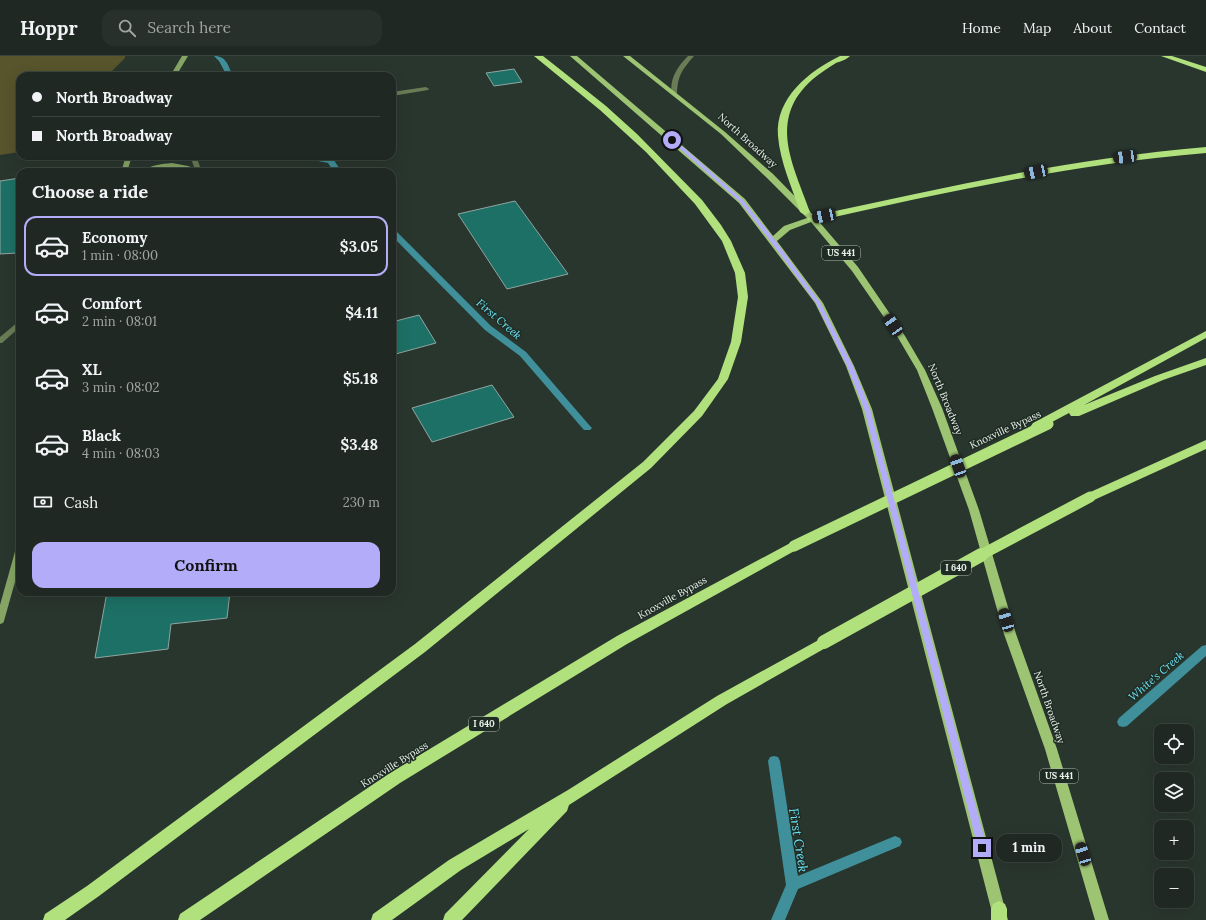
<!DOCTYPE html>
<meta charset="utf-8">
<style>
:root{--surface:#1f2822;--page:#27302a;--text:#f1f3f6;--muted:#a1a6a5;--line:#3c4440;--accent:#b3adf9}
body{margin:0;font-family:Lora,serif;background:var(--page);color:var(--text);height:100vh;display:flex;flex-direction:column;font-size:15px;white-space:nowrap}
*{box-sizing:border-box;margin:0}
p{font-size:13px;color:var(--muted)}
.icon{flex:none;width:22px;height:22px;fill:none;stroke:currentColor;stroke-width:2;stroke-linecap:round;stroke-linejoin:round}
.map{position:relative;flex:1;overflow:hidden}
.panel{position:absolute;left:16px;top:112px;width:380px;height:428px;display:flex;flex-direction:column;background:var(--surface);border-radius:12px;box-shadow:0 4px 16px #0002,0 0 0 1px var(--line)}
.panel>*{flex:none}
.hud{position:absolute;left:16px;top:16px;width:380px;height:88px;border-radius:12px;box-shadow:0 4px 16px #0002,0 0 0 1px var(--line);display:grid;align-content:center;height:88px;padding:0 16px;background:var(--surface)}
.tools{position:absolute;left:1154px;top:668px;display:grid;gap:8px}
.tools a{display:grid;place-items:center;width:40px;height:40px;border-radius:8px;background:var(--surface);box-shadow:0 4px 16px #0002,0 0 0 1px var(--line);font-size:20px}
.end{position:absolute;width:18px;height:18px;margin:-9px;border:5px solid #b3adf9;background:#111;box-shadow:0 0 0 2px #111}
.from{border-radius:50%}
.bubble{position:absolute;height:28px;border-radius:12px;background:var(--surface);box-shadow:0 4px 16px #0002,0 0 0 1px var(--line);font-size:13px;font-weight:800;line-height:28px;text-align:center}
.car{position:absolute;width:12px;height:24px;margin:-12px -6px;border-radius:5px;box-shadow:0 0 3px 1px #0007;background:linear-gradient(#222 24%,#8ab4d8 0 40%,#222 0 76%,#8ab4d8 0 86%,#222 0)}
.hud b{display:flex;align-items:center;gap:14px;height:38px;font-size:15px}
.hud b+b{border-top:1px solid var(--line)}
.hud i{width:10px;height:10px;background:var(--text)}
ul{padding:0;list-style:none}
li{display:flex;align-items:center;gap:12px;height:60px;margin:0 8px 6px;padding:0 8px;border:2px solid transparent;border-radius:12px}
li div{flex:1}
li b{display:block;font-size:15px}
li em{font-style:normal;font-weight:800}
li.active{border-color:var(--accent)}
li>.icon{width:36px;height:36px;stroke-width:1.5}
h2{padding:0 16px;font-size:18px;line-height:48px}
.pay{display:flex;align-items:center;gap:10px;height:44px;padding:0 16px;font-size:15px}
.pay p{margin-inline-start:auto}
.cta{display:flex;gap:8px;margin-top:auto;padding:8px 16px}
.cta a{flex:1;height:46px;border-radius:12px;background:var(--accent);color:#111;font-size:16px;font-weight:800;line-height:46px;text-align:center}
header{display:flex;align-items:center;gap:24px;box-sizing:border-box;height:56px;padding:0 20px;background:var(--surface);border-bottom:1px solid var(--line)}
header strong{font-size:19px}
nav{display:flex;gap:22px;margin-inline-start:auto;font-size:14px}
.search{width:280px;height:36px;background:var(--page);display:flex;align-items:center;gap:10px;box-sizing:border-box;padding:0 14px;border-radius:12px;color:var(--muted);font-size:15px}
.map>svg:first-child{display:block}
.green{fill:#58542c}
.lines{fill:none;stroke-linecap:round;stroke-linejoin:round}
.stream{fill:#40909b;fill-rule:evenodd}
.building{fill:#1d7065;stroke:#90a5a1}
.minor{fill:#687c55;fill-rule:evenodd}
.tertiary{fill:#687c55;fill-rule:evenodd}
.secondary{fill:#86a565;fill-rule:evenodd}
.primary{fill:#9cc472;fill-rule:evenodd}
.motorway{fill:#b1e17c;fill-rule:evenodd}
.motorway-bridge-far1{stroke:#b1e17c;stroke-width:11}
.motorway-bridge{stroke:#b1e17c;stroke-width:14}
.route{fill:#b3adf9}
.labels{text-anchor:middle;stroke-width:3;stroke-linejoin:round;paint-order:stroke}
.shield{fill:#1f2c24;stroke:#adb7b0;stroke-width:1}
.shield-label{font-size:9px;font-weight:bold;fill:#eaf2ec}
.street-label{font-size:10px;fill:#eaf2ec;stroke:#1f2c24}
.water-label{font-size:11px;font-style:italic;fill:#6be1f3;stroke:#1f2c24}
.near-water-label{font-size:13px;font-style:italic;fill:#6be1f3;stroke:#1f2c24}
</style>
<header>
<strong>Hoppr</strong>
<div class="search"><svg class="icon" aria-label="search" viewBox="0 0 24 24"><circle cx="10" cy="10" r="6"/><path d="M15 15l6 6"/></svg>Search here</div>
<nav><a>Home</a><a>Map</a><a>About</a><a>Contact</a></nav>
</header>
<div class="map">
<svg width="1206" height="864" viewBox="0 0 1206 864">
<rect width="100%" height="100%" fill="#29362e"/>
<!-- green -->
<polygon class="green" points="0,0 125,0 125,2 107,20 20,20 20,96 0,99"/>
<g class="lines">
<!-- stream -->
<g class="stream">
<path d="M214 0C227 0 228 10 233 20H227L219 5Z"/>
<polygon points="302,100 316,100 333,103 342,116 334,116 328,107 303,102"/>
<polygon points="392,174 395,174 491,270 526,296 590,370 592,372 590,374 584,374 520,300 485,274 392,180"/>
<polygon points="1206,589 1206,600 1127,670 1123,671 1119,670 1117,666 1119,662 1202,590"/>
<polygon points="774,700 778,701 780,705 798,820 895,780 900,782 902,786 900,790 798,833 785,864 771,864 786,829 768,705 770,701"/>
</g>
</g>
<!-- building -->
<g class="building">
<polygon points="514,13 522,26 494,30 486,17"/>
<polygon points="20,122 20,190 17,197 0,198 0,125"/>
<polygon points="515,145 568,218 507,233 458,158"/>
<polygon points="419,259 436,287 392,299 392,266"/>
<polygon points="492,329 514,361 432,386 412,352"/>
<polygon points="107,536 230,536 227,562 171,568 168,593 95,602"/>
</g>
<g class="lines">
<!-- minor -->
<g class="minor">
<polygon points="426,31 429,33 428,34 392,40 392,36"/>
<polygon points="190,100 196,100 202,116 196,116"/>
<polygon points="20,265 20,271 2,287 0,287 0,281 18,266"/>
</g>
<!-- tertiary -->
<path class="tertiary" d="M688 0H694C682 14 678 19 677 37L672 38C669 23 678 10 688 0Z"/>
<!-- secondary -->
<g class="secondary">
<polygon points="182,0 188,0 176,20 170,20"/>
<polygon points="126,100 132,100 127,116 121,116"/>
<path d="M172 107 188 110 202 115C194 118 182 112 174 111 162 110 153 116 142 116 150 109 161 108 172 107Z"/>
<polygon points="20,489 20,508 4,565 3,567 0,568 0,549 16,492 17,490"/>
</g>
<!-- primary -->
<polygon class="primary" points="570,0 577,0 745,143 773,180 784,170 807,162 767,122 721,78 623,0 630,0 725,76 773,118 815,161 858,211 905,280 925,314 942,352 979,454 1016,578 1057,693 1109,864 1095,864 1045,693 1004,578 969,454 932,352 917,314 897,280 852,215 811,166 790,174 777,185 823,247 854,310 872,353 1008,864 994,864 862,353 846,310 815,247 739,147"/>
<!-- motorway -->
<g class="motorway">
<polygon points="534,0 543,0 557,11 606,50 637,78 702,144 721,169 731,185 745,217 748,241 741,286 728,323 702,360 651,412 425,596 99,840 65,864 43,864 45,858 87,830 415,588 643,406 694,355 718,323 731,286 738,241 735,217 722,185 695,148 646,96 600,54"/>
<path d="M840 0H850C846 4 841 5 836 7 828 12 820 17 813 23 767 63 793 108 810 156L805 159 800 156C792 131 780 106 778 80 775 42 809 15 840 0Z"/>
<polygon points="1161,0 1172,0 1206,11 1206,16"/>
<path d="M1206 91V97C1072 108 943 137 812 166L807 163 812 160C943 132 1072 102 1206 91Z"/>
<polygon points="1206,275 1206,282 1084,349 1155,320 1206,302 1206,309 1163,324 1079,360 1071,360 1069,357 1037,374 1033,373 1031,370 1033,367"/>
<polygon points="1206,384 1206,393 1094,444 1090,445 1086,444 1084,441 1086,438"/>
<polygon points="794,485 798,487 800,490 798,493 627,588 400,727 200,864 178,864 180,858 390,717 617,580"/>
<polygon points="824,581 829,582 831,586 829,590 727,648 569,749 567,755 462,864 443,864 445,858 529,773 461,814 392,864 371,864 373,858 449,804 568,734 717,640"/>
<polygon points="999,845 1005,848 1007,853 1007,864 991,864 991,853 993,848"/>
</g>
<!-- motorway-bridge-far1 -->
<g class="motorway-bridge-far1">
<polyline points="794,490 1048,368"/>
<polyline points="979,500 1090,441"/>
</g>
<!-- motorway-bridge -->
<polyline class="motorway-bridge" points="824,586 981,499"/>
</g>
<!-- route -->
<polygon class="route" points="671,83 674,83 743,144 775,184 820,246 853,310 870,353 987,792 985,794 979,794 978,792 864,353 847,310 816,247 771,186 740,146 671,85"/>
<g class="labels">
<!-- shield labels -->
<g class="shield">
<rect x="822" y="190" width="38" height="14" rx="3"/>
<rect x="941" y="505" width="30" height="14" rx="3"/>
<rect x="469" y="661" width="30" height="14" rx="3"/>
<rect x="1040" y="713" width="38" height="14" rx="3"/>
</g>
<g class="shield-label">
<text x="841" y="200">US 441</text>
<text x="956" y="515">I 640</text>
<text x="484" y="671">I 640</text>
<text x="1059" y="723">US 441</text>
</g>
<!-- street labels -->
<g class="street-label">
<text transform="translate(748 84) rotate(42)" y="4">North Broadway</text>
<text transform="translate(946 343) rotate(68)" y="4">North Broadway</text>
<text transform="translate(1005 373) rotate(-25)" y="4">Knoxville Bypass</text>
<text transform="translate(672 541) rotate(-29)" y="4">Knoxville Bypass</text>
<text transform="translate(1050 651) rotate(71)" y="4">North Broadway</text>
<text transform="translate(394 708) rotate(-32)" y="4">Knoxville Bypass</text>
</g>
<!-- water labels -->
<g class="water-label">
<text transform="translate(499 263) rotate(41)" y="4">First Creek</text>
<text transform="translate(1156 620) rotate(-41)" y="4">White's Creek</text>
</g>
<!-- near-water labels -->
<g class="near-water-label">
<text transform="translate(799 784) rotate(81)" y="5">First Creek</text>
</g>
</g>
</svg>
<div class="tools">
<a><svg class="icon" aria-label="locate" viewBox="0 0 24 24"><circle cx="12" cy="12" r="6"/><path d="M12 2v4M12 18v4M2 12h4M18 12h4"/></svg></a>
<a><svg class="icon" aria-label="layers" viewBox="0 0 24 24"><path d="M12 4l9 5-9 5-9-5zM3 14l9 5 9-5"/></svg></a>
<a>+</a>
<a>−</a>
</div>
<i class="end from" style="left:672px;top:84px"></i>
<i class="end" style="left:982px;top:792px"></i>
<div class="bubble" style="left:996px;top:778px;width:66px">1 min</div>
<i class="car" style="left:1125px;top:101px;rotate:263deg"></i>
<i class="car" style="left:1036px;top:116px;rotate:258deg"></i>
<i class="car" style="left:824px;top:160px;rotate:258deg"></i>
<i class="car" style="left:893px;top:269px;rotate:326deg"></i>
<i class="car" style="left:958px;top:410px;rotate:340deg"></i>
<i class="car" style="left:1006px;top:564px;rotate:344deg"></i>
<i class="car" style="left:1083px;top:798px;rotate:343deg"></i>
<div class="hud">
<b><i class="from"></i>North Broadway</b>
<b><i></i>North Broadway</b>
</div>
<section class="panel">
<h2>Choose a ride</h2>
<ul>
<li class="active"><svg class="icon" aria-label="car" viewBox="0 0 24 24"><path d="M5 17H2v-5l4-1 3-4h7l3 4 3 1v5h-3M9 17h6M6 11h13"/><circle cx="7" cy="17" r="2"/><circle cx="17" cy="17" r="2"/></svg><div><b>Economy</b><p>1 min · 08:00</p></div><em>$3.05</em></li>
<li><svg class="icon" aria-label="car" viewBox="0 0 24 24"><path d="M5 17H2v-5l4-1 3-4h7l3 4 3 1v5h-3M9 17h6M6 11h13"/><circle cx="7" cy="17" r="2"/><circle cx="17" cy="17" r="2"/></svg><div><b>Comfort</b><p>2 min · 08:01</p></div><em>$4.11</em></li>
<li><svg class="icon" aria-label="car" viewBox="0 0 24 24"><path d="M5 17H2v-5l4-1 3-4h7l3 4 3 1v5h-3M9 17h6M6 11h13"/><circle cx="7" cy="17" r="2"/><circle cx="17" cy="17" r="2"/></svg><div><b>XL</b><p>3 min · 08:02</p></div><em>$5.18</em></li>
<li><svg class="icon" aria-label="car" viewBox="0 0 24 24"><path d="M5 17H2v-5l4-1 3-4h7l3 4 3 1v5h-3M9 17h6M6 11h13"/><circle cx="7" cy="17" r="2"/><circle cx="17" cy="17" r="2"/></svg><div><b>Black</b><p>4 min · 08:03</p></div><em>$3.48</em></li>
</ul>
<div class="pay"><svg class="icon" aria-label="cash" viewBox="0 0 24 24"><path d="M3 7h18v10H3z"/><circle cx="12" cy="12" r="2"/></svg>Cash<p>230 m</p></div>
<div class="cta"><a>Confirm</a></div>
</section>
</div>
